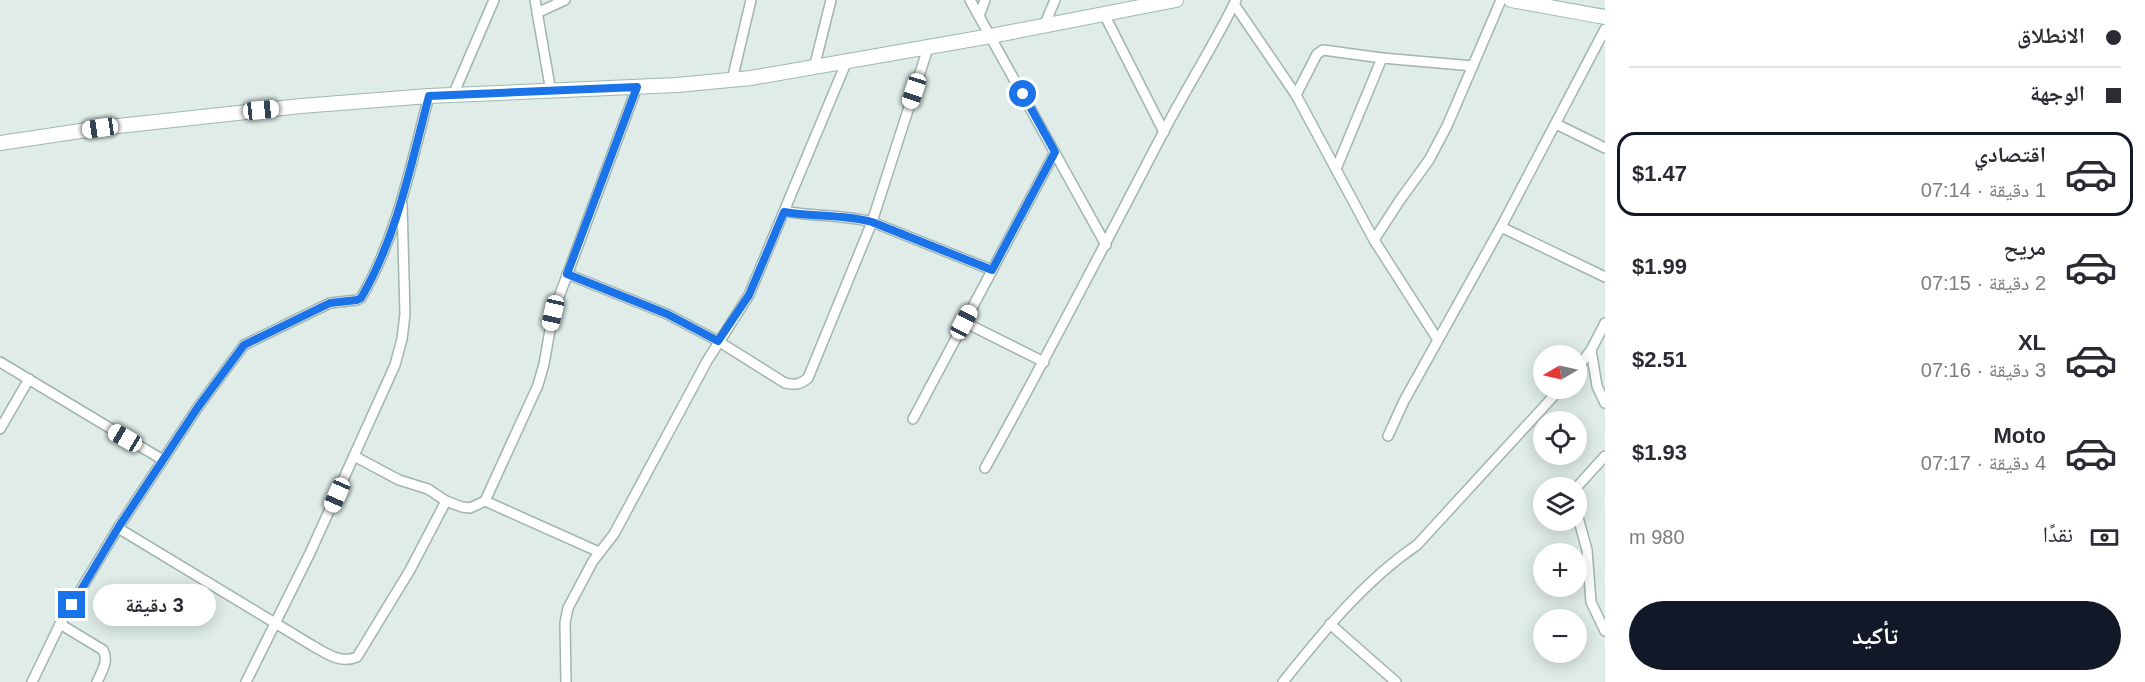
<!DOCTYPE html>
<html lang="ar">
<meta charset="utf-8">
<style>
:root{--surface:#fff;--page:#f7f7f7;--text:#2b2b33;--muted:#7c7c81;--line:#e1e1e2;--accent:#111827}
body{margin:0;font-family:Arial,"Noto Naskh Arabic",sans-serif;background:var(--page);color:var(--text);direction:rtl;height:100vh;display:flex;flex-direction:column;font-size:22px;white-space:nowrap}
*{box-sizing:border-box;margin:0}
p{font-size:20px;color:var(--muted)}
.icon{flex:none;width:33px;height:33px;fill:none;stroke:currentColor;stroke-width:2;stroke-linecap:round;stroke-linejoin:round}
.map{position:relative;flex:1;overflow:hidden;direction:ltr}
.side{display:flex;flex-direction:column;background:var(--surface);width:540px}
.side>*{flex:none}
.guide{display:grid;align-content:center;height:132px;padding:0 24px;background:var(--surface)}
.needle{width:39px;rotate:261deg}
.controls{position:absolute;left:1533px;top:345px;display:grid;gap:12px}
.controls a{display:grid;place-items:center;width:54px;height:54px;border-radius:50%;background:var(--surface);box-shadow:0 3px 15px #0003;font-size:30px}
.end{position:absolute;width:27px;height:27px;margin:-14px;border:8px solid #1a73e8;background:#fff;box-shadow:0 0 0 3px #fff}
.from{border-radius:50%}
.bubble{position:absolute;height:42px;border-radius:21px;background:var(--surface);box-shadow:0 3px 15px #0003;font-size:20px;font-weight:800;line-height:42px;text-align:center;direction:rtl}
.car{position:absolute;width:18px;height:36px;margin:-18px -9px;border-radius:8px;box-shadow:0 0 4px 2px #0007;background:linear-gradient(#fff 24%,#345 0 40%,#fff 0 76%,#345 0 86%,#fff 0)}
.guide b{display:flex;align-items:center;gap:21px;height:57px;font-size:22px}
.guide b+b{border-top:2px solid var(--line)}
.guide i{width:15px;height:15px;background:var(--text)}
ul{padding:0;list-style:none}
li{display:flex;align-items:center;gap:18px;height:84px;margin:0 12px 9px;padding:0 12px;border:3px solid transparent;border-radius:18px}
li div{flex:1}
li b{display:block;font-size:22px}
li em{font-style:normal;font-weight:800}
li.active{border-color:var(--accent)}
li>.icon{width:54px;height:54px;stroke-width:1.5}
.pay{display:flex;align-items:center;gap:15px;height:66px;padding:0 24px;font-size:22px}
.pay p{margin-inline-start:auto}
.cta{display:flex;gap:12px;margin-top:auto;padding:12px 24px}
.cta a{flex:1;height:69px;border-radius:36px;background:var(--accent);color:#fff;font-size:24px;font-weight:800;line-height:69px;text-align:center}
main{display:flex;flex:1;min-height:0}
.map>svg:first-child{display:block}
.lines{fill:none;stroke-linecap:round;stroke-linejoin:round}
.street-casing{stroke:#a1b4b0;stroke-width:12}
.secondary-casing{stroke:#9cb9b3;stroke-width:16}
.street{stroke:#fff;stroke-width:9}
.secondary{stroke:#fff;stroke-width:14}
.route{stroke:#1a73e8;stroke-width:8}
</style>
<main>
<section class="side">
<div class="guide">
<b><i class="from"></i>الانطلاق</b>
<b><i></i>الوجهة</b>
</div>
<ul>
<li class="active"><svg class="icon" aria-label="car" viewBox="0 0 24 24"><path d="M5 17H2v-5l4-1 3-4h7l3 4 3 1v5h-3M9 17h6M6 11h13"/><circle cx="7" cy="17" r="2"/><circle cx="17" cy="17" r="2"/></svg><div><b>اقتصادي</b><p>1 دقيقة · 07:14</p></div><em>$1.47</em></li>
<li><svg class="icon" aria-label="car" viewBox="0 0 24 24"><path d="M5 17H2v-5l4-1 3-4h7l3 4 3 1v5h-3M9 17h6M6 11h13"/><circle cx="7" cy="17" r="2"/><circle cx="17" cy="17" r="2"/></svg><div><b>مريح</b><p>2 دقيقة · 07:15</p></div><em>$1.99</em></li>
<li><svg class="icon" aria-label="car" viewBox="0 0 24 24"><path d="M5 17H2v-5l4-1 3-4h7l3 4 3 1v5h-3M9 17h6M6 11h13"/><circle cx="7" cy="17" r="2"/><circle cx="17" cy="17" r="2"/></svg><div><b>XL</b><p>3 دقيقة · 07:16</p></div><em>$2.51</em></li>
<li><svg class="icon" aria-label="car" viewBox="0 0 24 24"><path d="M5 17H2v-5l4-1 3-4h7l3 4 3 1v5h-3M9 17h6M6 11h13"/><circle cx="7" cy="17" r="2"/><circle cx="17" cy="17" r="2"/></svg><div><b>Moto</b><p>4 دقيقة · 07:17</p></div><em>$1.93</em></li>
</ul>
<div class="pay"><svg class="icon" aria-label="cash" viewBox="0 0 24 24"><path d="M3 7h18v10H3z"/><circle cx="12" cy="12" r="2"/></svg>نقدًا<p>980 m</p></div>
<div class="cta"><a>تأكيد</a></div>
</section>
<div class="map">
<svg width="1605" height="682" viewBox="0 0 1605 682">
<rect width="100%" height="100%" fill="#dfece8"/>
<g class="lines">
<!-- street casing -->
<g class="street-casing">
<g id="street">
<polyline points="535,0 551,92"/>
<polyline points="970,0 1106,245"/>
<polyline points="1234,4 1296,95 1374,240 1438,340"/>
<polyline points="537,13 565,0"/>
<polyline points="1104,14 1164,132"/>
<polyline points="979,16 985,0"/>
<polyline points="1044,26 1055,0"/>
<polyline points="814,68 831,0"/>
<polyline points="732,80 751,0"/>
<polyline points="453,95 494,0"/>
<polyline points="1296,95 1317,54 1323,50 1382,58 1473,66"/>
<polyline points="1556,124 1605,148"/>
<polyline points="1336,169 1382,58"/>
<path d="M784 211C813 217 843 214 872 222L992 270"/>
<polyline points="1501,227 1605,277"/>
<polyline points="1374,240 1400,200 1429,160 1447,126 1501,0"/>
<path d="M567 274 667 314 718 341 785 383C794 385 800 385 808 378L872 222 928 48"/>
<polyline points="964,322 1044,362"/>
<polyline points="1591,350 1597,386 1605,403"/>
<polyline points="0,362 163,460"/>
<polyline points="1576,370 1591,350 1605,323"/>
<polyline points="913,419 1055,152"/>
<polyline points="0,429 29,379"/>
<polyline points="1388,436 1404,401 1501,227 1605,29"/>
<polyline points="354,456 399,480 428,489 446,501 462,507 470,508 485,501 538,385 544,364 553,313 637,87"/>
<path d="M985 468C1047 357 1105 244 1164 131 1187 87 1214 45 1236 0"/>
<polyline points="1576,488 1605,456"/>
<polyline points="485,501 599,552"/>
<polyline points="1576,510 1587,550 1591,602 1605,631"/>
<path d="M118 528 313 646C327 654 341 664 357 657L410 570 446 501"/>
<path d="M60 624 103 650C109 661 102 671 97 682"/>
<polyline points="1330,624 1396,682"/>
<path d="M32 682 60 624 118 528 198 407 244 345 330 303 357 300 361 298C397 237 411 164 429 96"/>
<polyline points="246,682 310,553 395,365 402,339 405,314 402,204"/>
<polyline points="566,682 565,623 568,608 593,561 614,534 707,361 749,295 846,63"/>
<path d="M1283 682C1323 632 1364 581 1417 545L1561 388"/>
</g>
</g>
<!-- secondary casing -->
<g class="secondary-casing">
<g id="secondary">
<polyline points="1511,0 1605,17"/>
<polyline points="0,143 100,128 301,106 429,96 677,85 751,78 991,36 1176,0"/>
</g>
</g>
<!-- street -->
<use href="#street" class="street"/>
<!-- secondary -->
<use href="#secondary" class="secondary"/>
</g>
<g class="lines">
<!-- route -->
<path class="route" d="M72 605 118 528 198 407 244 345 330 303 357 300 361 298C397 237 411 164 429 96L637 87 567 274 667 314 718 341 749 295 784 212C813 217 843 214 872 222L992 270 1055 152 1023 94"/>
</g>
</svg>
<div class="controls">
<a><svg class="needle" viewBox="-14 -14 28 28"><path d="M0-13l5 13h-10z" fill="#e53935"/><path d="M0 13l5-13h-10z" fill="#7c7c81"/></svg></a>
<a><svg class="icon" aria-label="locate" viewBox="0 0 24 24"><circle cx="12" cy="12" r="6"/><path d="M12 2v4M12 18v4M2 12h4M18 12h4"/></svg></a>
<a><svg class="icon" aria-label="layers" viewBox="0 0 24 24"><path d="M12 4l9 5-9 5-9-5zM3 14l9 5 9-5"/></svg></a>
<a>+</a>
<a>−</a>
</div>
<i class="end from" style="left:1023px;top:94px"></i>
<i class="end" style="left:72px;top:605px"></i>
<div class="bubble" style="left:93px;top:584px;width:123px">3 دقيقة</div>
<i class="car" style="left:914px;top:91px;rotate:198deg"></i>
<i class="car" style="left:261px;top:110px;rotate:84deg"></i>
<i class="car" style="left:100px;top:128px;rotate:262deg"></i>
<i class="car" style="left:553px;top:313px;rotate:193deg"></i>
<i class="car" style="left:964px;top:322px;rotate:28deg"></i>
<i class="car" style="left:125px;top:438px;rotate:300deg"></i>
<i class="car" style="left:337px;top:495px;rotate:204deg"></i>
</div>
</main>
